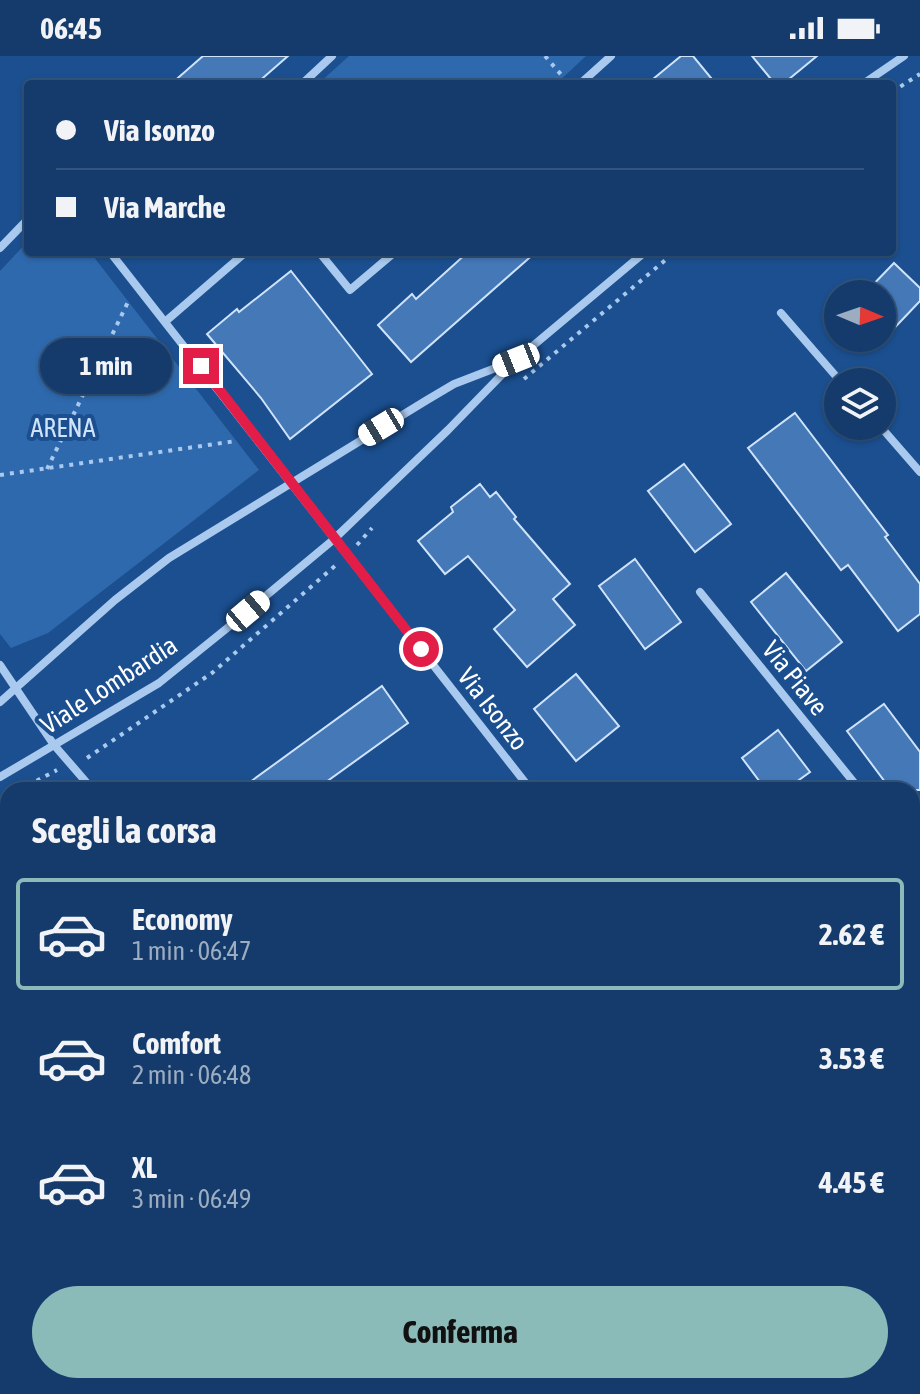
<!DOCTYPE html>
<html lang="it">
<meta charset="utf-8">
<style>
:root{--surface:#143b6b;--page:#214673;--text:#f1f3f6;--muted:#9dadc1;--line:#33557e;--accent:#8bbbb9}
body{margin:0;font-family:"Asap Condensed",sans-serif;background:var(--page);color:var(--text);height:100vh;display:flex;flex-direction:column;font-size:30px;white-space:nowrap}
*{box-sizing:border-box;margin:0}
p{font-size:26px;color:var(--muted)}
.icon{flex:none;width:44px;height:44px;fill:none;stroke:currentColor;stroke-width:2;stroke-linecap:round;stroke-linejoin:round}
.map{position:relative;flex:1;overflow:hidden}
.details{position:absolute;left:0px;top:726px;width:920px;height:612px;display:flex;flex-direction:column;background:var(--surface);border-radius:24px 24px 0 0;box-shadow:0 2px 6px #0004,0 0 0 2px var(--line)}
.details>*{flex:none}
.top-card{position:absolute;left:24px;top:24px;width:872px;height:176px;border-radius:8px;box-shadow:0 2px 6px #0004,0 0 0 2px var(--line);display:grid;align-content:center;height:176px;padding:0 32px;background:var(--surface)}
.needle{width:52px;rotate:92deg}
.buttons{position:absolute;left:824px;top:224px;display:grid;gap:16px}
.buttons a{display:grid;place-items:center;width:72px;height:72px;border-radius:50%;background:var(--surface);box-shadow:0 2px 6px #0004,0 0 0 2px var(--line);font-size:40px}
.end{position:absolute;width:36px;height:36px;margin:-18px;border:10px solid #e11d48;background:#fff;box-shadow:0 0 0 4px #fff}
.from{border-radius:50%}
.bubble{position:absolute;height:56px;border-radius:28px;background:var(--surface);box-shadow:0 2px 6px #0004,0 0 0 2px var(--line);font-size:26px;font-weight:700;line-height:56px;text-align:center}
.car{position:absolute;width:24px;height:48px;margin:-24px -12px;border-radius:10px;box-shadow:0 0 6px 2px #0007;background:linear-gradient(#fff 24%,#345 0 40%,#fff 0 76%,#345 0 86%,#fff 0)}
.top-card b{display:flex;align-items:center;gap:28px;height:76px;font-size:30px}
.top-card b+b{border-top:2px solid var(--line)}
.top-card i{width:20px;height:20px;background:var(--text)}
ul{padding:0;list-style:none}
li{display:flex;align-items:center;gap:24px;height:112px;margin:0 16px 12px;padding:0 16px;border:4px solid transparent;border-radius:8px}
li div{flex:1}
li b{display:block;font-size:30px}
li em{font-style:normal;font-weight:700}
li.current{border-color:var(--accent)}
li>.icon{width:72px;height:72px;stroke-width:1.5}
h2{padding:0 32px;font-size:36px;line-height:96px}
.cta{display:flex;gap:16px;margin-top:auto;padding:16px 32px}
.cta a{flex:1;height:92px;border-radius:48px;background:var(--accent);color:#111;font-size:32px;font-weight:700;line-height:92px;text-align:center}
.status{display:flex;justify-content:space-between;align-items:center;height:56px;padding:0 40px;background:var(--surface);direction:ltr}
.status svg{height:22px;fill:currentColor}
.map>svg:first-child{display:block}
.green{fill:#2e69ad}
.building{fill:#4478b7;stroke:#cfe3fa;stroke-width:2}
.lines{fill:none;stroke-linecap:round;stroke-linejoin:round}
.path{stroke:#a9c9ee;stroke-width:4;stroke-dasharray:4 6;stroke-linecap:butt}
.street{stroke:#a9c9ee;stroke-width:8}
.route{stroke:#e11d48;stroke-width:10}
.labels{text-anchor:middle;stroke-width:8;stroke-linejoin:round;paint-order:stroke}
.park-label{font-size:26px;fill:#cfe3fa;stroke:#1b4f8f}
.street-label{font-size:26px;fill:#fff;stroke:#1b4f8f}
</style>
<div class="status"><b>06:45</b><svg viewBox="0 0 49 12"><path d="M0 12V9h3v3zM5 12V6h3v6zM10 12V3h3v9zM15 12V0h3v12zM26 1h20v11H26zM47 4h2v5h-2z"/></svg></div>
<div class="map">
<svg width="920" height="1338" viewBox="0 0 920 1338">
<rect width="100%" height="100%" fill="#1b4f8f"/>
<!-- green -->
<g class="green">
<polygon points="349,0 586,0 556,28 318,28"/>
<polygon points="28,185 28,196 90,196 259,414 48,577 11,592 0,578 0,215"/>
</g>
<!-- building -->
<g class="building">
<polygon points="203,0 288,0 256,28 171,28"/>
<polygon points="681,0 693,0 716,28 647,28"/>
<polygon points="752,0 817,0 783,28 775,28"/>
<polygon points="468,196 536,196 411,306 378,269 412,238 416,243"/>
<polygon points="894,207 920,232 920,245 882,285 882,238 864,238"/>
<polygon points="291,215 372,318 290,383 261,342 207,278 237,253 239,256"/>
<polygon points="795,357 888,479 885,481 920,528 920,558 898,575 848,509 841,514 748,392"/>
<polygon points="684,408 731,468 695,496 648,435"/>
<polygon points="480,428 490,441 496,436 516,461 514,463 570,528 553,543 575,569 527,611 494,573 515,554 468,500 445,518 418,485 453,456 451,451"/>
<polygon points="635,503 681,566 645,593 599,530"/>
<polygon points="786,517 842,586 806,615 751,546"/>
<polygon points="576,618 619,670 576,705 534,653"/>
<polygon points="382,630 408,667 315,734 239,734"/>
<polygon points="884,648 920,696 920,734 891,734 847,675"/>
<polygon points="778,674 810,716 785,734 766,734 742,702"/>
</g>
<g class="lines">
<!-- path -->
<g class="path">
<polyline points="545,0 564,22"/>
<polyline points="892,36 920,18"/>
<polyline points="524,323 675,196"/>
<polyline points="47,413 128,246"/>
<polyline points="0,419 236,385"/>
<polyline points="357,489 372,472"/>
<polyline points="87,702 212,617 336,509"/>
<polyline points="19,734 57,714"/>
<polyline points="0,744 8,740"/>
</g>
<!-- street -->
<g class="street">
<polyline points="302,28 332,0"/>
<polyline points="580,28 611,0"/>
<polyline points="863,28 904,0"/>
<polyline points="0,192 28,163"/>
<polyline points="110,196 531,734"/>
<polyline points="319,196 350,234 395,196"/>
<polyline points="781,257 841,326"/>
<polyline points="166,265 246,196"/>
<polyline points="880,370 920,416"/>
<polyline points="700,536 860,734"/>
<polyline points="0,609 54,689 93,734"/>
<polyline points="0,646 115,544 169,502 427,344 454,328 511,306"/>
<polyline points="0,721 159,627 226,573 333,484 448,374 516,304 645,196"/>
<polyline points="912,799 920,809"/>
<polyline points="912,1212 920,1222"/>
<polyline points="0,1276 8,1286"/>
<polyline points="912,1278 920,1271"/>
<polyline points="28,1330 34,1338"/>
<polyline points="587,1330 594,1338"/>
<polyline points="840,1338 849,1330"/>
</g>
</g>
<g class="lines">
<!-- route -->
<polyline class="route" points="201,310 421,593"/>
</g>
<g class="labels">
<!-- park labels -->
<g class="park-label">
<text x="63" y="381">ARENA</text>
</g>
<!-- street labels -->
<g class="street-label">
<text transform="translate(795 622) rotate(51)" y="9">Via Piave</text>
<text transform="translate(109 629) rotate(-33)" y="9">Viale Lombardia</text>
<text transform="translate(493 653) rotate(52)" y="9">Via Isonzo</text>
</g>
</g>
</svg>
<div class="buttons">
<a><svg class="needle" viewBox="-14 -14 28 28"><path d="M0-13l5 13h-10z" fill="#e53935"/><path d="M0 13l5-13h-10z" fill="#9dadc1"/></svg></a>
<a><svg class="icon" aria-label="layers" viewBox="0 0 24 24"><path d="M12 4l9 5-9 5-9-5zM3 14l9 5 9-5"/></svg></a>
</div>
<i class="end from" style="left:421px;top:593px"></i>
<i class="end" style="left:201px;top:310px"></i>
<div class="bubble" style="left:40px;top:282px;width:132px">1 min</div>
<i class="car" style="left:516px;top:304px;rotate:248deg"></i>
<i class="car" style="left:381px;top:371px;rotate:239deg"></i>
<i class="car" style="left:248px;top:555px;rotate:50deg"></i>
<div class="top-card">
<b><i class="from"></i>Via Isonzo</b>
<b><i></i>Via Marche</b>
</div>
<section class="details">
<h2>Scegli la corsa</h2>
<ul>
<li class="current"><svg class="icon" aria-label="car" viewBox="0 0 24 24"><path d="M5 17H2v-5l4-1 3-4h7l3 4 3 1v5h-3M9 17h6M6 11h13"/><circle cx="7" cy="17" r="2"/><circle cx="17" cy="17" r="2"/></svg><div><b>Economy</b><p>1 min · 06:47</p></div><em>2.62 €</em></li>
<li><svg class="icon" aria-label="car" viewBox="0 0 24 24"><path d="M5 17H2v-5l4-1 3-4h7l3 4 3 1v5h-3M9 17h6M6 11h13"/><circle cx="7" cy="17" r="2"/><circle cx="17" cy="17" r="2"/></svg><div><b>Comfort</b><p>2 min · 06:48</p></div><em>3.53 €</em></li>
<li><svg class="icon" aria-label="car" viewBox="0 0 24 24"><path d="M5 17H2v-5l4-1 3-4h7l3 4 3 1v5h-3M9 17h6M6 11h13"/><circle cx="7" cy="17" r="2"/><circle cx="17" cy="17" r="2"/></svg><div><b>XL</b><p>3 min · 06:49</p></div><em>4.45 €</em></li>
</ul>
<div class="cta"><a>Conferma</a></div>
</section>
</div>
